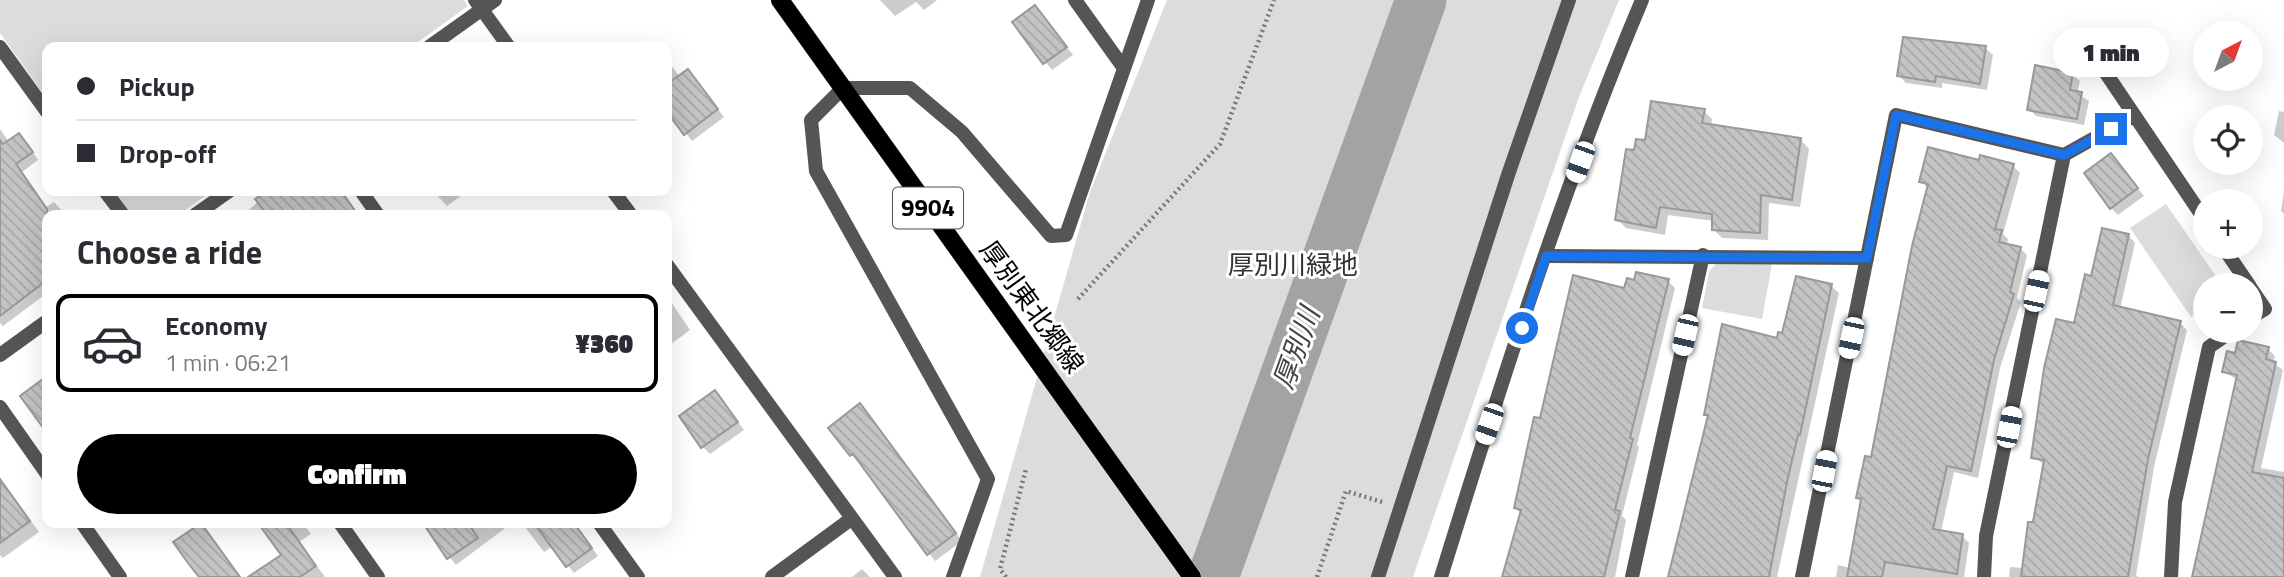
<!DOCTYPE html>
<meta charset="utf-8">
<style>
:root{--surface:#fff;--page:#f2f2f3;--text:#2b2b33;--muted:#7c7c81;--line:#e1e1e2;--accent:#000}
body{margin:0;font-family:"Titillium Web","Noto Sans JP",sans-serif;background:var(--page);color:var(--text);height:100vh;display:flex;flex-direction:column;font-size:26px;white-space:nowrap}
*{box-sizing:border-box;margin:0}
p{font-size:23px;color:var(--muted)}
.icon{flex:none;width:38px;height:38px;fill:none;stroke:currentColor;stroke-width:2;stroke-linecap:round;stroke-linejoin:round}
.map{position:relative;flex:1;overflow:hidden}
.side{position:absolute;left:42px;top:210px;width:630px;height:318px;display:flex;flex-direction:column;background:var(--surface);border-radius:14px;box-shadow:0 7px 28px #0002}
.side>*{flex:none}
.banner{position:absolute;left:42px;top:42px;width:630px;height:154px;border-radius:14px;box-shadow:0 7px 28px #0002;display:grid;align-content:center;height:154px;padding:0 35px;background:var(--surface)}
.needle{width:46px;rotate:41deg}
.fabs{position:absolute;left:2193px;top:21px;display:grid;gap:14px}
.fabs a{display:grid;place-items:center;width:70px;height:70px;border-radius:50%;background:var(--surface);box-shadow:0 7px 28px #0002;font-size:35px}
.end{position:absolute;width:32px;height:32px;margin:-16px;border:9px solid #1a73e8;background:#fff;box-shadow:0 0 0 4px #fff}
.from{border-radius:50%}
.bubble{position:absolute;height:49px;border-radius:24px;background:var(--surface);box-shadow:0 7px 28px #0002;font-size:23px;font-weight:800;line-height:49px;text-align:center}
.car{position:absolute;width:21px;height:42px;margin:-21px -10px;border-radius:9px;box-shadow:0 0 5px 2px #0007;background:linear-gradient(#fff 24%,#345 0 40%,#fff 0 76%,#345 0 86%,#fff 0)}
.banner b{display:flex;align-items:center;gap:24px;height:66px;font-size:26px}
.banner b+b{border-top:2px solid var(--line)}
.banner i{width:18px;height:18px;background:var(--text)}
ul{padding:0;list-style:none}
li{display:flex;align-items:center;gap:21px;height:98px;margin:0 14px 10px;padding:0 21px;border:4px solid var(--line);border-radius:14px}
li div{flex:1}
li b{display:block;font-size:26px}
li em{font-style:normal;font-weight:800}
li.on{border-color:var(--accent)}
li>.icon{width:63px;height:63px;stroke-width:1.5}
h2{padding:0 35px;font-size:32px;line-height:84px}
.cta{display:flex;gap:14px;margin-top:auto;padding:14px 35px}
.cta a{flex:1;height:80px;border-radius:42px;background:var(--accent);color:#fff;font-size:28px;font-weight:800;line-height:80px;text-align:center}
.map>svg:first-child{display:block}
.green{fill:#dcdcdc}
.shadow{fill:#0003}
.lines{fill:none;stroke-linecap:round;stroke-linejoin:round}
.river{stroke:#a3a3a3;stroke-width:51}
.building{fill:url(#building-back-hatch);stroke:#999;stroke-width:2}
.primary-casing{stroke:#dbdbdb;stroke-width:19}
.path{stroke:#777;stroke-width:4.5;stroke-dasharray:2 3.5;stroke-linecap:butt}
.lane{stroke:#555;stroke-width:14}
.street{stroke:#555;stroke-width:14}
.primary{stroke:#000;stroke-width:18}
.route{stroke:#1a73e8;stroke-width:9}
.labels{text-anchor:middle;stroke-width:6;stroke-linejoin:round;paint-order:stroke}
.shield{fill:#fff;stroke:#4c4c4c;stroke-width:2}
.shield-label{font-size:24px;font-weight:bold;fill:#000}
.park-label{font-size:26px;fill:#333;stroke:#fff}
.street-label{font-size:26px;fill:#000;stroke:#fff}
.water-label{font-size:28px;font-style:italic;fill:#444;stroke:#fff}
</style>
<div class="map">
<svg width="2284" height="577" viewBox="0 0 2284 577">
<defs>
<pattern id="building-back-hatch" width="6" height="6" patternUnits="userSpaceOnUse" patternTransform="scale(1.75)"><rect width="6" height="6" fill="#c4c4c4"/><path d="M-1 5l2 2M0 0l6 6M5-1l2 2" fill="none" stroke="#a7a7a7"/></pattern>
</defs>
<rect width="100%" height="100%" fill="#fff"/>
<!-- green -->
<g class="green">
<polygon points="0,0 464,0 468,6 411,47 47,47 47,99 0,33"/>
<polygon points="1167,0 1619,0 1579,97 1413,577 980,577 1090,192"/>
<polygon points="113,191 212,191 178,215 130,215"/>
<polygon points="2166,204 2222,285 2205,285 2205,307 2191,317 2130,228"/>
<polygon points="1717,262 1772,264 1762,319 1702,308 1709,272"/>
</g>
<!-- shadow -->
<g class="shadow">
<polygon points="880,0 937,0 924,10 916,2 895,16"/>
<polygon points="1035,7 1073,55 1052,70 1014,23"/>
<polygon points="486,42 492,47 479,47"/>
<polygon points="1985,48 1993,55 1987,90 1942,83 1942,88 1906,83 1899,76"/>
<polygon points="667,60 680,77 688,71 724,117 692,141 667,109"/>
<polygon points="2072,74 2080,81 2077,93 2089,101 2084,125 2036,116 2029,109"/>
<polygon points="1704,111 1712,119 1711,126 1801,140 1809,149 1800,207 1769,203 1768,240 1722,238 1714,230 1714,221 1668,215 1665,235 1626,228 1617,219 1635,152 1646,142"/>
<polygon points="2279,111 2284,112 2284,143 2274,135"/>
<polygon points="0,129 9,142 19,135 26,142 38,160 22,172 46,207 54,202 66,215 47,215 47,293 3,326 0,323"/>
<polygon points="2111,155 2144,196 2118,215 2111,208"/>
<polygon points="1980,162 2013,166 2020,173 2003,234 2008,239 2007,245 2020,248 2027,255 2017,298 2021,302 2000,368 1978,478 1954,472 1941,532 1962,536 1969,543 1964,577 1836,577 1838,565 1850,568 1863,502 1858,498 1872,459 1929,189 1921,181"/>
<polygon points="270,191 342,191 359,215 243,215"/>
<polygon points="433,191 468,191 447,206"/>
<polygon points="2284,191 2284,214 2281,211"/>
<polygon points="2128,235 2135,243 2120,309 2180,323 2187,330 2154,467 2136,575 2138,577 2009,577 2010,567 2024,568 2045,465 2033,457 2076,325 2092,278"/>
<polygon points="1668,281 1675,288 1637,445 1639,447 1622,516 1626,520 1615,577 1503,577 1522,514 1515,508 1541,420 1626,290"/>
<polygon points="1831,286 1839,293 1777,577 1669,577 1709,417 1706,414"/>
<polygon points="667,296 690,330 667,347"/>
<polygon points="2268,349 2275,356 2273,363 2283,370 2261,468 2284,472 2284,577 2194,577 2237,380 2224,371 2237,355"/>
<polygon points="715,392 744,430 710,454 703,447"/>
<polygon points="867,412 962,541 935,561 860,461 851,455 830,428"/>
<polygon points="0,478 39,532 3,558 0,555"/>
<polygon points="260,523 303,523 311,534 299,542 325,577 251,577 283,555"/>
<polygon points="423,523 512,523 456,565"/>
<polygon points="522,523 574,523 598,556 574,573 553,546 544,552"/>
<polygon points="862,569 870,577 852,577"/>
</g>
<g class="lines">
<!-- river -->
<polyline class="river" points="1213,577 1421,0"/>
</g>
<!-- building -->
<g class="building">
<polygon points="1035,5 1067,47 1043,64 1012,22"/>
<polygon points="1903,37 1986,46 1980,84 1936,76 1935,82 1897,76"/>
<polygon points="2035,65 2073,73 2070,90 2082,92 2077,119 2027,110"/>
<polygon points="688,69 718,109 684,135 667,112 667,84"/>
<polygon points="1651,101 1705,109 1702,123 1801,138 1792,200 1761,195 1760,233 1712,230 1712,214 1660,207 1656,228 1615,220 1626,149 1634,150 1636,139 1645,140"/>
<polygon points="19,133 33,152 16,164 47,209 47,280 0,316 0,140 3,144"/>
<polygon points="1928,147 1979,160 1980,155 2014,164 1995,229 2002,230 1999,242 2021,247 2010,292 2014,294 1994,360 1971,471 1947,466 1933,529 1963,534 1957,574 1885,562 1882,577 1847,577 1861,499 1856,498 1865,456 1871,457 1912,246 1928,184 1919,182"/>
<polygon points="2111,153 2138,188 2110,209 2084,173"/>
<polygon points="267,191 341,191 358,215 267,215 255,199"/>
<polygon points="2102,228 2129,234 2113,305 2181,321 2148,459 2128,577 2021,577 2028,522 2033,522 2044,460 2031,458 2044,368 2056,319 2074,323 2085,274 2091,276"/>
<polygon points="1636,272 1669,279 1630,438 1633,439 1615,510 1620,511 1604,577 1502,577 1521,510 1514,508 1534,417 1540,418 1573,275 1624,288 1627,278 1634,280"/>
<polygon points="1796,276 1832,284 1800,435 1798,435 1787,482 1769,577 1668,577 1708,415 1704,415 1722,324 1777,338 1778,332 1782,333"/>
<polygon points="2238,340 2269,347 2266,359 2276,362 2252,472 2284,478 2284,577 2192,577 2237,375 2222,372 2227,351 2235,353"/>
<polygon points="47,376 47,433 20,396"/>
<polygon points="715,390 738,422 701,448 679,416"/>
<polygon points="860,403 956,533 927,555 853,454 850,456 828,428"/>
<polygon points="0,479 30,521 0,543"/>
<polygon points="201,523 240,577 199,577 188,563 173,542"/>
<polygon points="258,523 286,523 316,566 300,577 248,577 281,555"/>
<polygon points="423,523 468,523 478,538 447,559"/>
<polygon points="534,523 574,523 592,548 566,567"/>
</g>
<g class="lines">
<!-- primary casing -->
<g class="primary-casing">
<polyline id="primary" points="780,0 1192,577"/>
</g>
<!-- path -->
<g class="path">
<polyline points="1078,299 1220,144 1274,0"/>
<polyline points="1006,577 1000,569 1026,469"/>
<polyline points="1317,577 1346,491 1382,502"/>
</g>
<!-- lane -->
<polyline class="lane" points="1378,577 1509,172 1569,0"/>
<!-- street -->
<g class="street">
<polyline points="475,0 509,47"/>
<polyline points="1075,0 1123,67"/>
<polyline points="0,47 47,112"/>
<polyline points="429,47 495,0"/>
<polyline points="2089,48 2205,220"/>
<polyline points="2064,155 2134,116"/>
<polyline points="105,191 123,215"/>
<polyline points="361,191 378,215"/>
<polyline points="613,191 631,215"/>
<polyline points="195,215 229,191"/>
<polyline points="2223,247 2249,285"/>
<polyline points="1547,256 1867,258"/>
<polyline points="667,265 895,577"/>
<polyline points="2250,287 2265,309 2250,318"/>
<polyline points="0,355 47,321"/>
<polyline points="0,407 47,474"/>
<polyline points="82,523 120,577"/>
<polyline points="340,523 378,577"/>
<polyline points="599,523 638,577"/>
<polyline points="772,577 851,519"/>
<polyline points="953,577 988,479 816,171 811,120 843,88 910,88 962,132 1051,236 1066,235 1148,0"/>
<path d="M1441 577C1501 383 1563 187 1642 0"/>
<polyline points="1632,577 1703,255"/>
<polyline points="1802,577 1896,115 2064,155 1986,536 1984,577"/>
<polyline points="2171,577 2175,502 2209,347 2232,331"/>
</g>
<!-- primary -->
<use href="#primary" class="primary"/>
</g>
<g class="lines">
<!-- route -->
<polyline class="route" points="1522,328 1546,256 1867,258 1896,115 2064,155 2111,129"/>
</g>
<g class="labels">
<!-- shield labels -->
<rect class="shield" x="893" y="187.5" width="70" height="41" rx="5"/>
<g class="shield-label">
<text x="928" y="216">9904</text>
</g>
<!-- park labels -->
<g class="park-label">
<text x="1293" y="274">厚別川緑地</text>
</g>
<!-- street labels -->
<g class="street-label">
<text transform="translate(1032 307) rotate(54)" y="9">厚別東北郷線</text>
</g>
<!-- water labels -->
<g class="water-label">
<text transform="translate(1296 348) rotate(-70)" y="10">厚別川</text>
</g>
</g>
</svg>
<div class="fabs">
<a><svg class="needle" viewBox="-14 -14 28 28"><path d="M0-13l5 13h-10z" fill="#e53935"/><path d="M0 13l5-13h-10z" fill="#7c7c81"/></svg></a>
<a><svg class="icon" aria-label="locate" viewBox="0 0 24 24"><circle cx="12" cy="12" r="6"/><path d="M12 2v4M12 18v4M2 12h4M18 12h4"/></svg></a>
<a>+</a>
<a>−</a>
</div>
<i class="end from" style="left:1522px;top:328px"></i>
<i class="end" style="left:2111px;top:129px"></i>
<div class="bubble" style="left:2053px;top:28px;width:116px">1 min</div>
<i class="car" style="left:1580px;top:162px;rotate:200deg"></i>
<i class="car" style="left:2036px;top:291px;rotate:12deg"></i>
<i class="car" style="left:1685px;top:335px;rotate:193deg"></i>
<i class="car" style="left:1851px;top:338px;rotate:192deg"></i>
<i class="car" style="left:1489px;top:424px;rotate:199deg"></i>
<i class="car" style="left:2009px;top:427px;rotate:11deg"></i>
<i class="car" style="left:1824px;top:471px;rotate:11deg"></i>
<div class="banner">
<b><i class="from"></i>Pickup</b>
<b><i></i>Drop-off</b>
</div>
<section class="side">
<h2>Choose a ride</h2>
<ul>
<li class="on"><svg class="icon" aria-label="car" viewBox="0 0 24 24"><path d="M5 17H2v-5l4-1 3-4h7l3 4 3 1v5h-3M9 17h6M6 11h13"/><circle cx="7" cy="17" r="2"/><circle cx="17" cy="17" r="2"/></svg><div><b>Economy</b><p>1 min · 06:21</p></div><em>¥360</em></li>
</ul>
<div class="cta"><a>Confirm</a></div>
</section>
</div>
